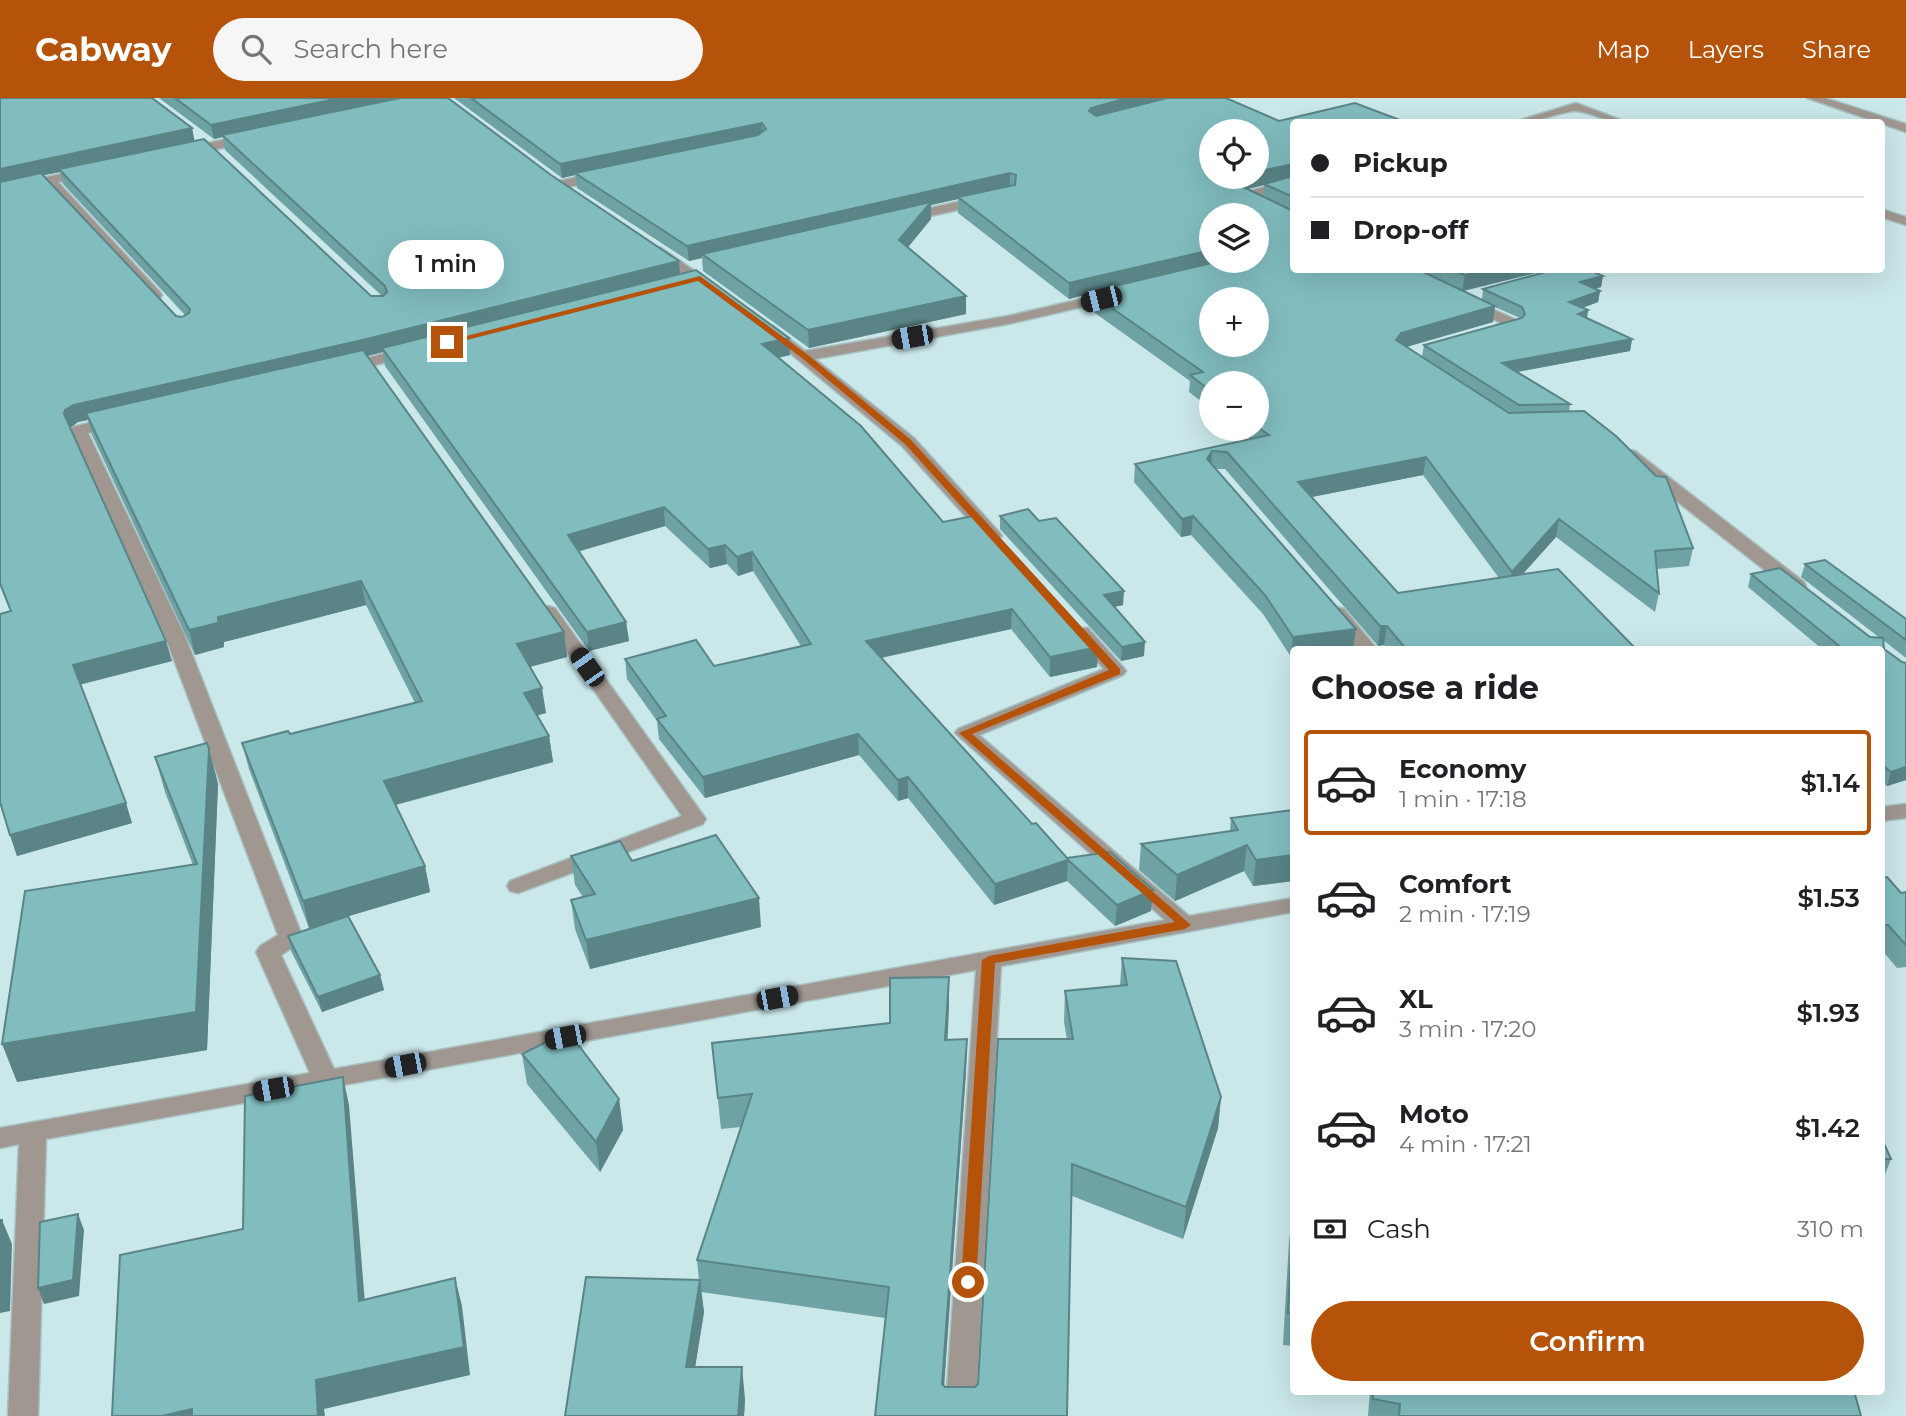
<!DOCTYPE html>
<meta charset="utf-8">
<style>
:root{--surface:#fff;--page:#f6f6f6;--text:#202124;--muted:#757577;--line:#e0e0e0;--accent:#b45309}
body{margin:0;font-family:Montserrat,sans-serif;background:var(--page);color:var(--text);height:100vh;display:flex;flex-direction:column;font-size:26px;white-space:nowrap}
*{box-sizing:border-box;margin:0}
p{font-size:23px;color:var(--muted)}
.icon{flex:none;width:38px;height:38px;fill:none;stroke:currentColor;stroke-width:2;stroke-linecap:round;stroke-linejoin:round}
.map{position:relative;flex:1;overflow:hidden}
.drawer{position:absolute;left:1290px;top:548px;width:595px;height:749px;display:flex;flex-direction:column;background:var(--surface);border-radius:7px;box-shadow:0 7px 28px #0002}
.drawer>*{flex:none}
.banner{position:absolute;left:1290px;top:21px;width:595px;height:154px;border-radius:7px;box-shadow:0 7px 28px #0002;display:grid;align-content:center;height:154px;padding:0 21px;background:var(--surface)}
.controls{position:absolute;left:1199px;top:21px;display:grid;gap:14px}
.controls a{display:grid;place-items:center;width:70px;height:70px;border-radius:50%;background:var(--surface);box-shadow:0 7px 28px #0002;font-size:35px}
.end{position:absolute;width:32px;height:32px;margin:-16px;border:9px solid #b45309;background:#fff;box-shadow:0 0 0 4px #fff}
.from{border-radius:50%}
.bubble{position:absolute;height:49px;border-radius:24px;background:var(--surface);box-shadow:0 7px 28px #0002;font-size:23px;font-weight:600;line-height:49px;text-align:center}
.car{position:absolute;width:21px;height:42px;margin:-21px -10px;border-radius:9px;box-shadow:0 0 5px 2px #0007;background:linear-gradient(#222 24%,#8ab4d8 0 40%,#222 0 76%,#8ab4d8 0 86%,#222 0)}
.banner b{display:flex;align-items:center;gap:24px;height:66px;font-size:26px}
.banner b+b{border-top:2px solid var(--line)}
.banner i{width:18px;height:18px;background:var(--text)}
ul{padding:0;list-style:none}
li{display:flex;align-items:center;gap:21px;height:105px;margin:0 14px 10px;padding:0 7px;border:4px solid transparent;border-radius:7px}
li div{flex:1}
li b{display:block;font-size:26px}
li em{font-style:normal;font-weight:600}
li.current{border-color:var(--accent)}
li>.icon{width:63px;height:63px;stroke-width:1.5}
h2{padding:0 21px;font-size:32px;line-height:84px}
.pay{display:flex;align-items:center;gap:18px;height:77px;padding:0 21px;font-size:26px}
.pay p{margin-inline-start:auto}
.cta{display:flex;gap:14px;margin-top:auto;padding:14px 21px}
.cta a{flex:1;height:80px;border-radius:42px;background:var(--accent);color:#fff;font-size:28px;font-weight:600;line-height:80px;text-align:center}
header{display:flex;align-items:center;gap:42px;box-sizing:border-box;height:98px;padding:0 35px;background:var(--accent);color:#fff}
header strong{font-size:33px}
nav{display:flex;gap:38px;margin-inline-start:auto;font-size:24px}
.search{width:490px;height:63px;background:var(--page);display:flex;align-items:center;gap:18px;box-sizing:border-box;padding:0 24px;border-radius:38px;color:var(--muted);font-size:26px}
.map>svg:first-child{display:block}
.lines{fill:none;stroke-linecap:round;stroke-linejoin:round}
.street-casing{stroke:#a8c2c3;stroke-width:3}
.street{fill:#a09791;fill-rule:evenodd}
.wall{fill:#6fa2a4;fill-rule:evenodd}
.shaded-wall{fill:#5a8486}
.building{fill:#81bcbf;stroke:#5a8486;stroke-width:2;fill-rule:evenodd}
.route{fill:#b45309}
</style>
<header>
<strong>Cabway</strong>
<div class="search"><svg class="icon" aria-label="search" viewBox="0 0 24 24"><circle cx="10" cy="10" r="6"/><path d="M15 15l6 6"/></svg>Search here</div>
<nav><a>Map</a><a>Layers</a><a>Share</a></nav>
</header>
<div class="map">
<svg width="1906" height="1318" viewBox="0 0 1906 1318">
<rect width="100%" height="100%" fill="#cae7e9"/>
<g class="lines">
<!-- street casing -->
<g class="street-casing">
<g id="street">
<polygon points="1807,0 1825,0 1906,26 1906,34"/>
<path d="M1576 5 1626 24C1607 26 1589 12 1573 13 1552 16 1535 26 1514 24Z"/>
<polygon points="250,36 256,40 254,43 185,58 179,54 185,50"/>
<polygon points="89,70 93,71 93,77 58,84 160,194 162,197 160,200 150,200 46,87 0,97 0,89"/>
<polygon points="605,73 611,77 610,80 559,91 553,87 554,84"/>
<polygon points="1293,82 1293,90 1255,100 1293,118 1293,127 1236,99 1238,96"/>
<polygon points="984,98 989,99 989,105 903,124 896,120 898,117"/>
<polygon points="1881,111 1906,119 1906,127 1881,119"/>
<polygon points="656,149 661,150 718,189 711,193 706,192 651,156 651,150"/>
<polygon points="1116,193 1123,197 1121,200 1008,226 815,261 914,340 999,434 1002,438 993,443 987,442 902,348 761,231 768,227 773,228 805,253 1008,218"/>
<polygon points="1470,201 1519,223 1521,226 1499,235 1489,235 1487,232 1501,225 1465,208 1463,205"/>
<polygon points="409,249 417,254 414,257 345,275 337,270 340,267"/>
<polygon points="116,318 124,323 122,326 88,335 185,538 303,840 299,845 281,857 334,971 1165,822 955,635 958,631 1104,571 1074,538 1071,534 1074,530 1088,530 1123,569 1126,573 1123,577 979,637 1189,818 1293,800 1293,814 1001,868 975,1318 945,1318 976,872 46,1041 38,1318 8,1318 19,1046 0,1050 0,1030 310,975 256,854 260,848 278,837 165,538 71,332 73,329"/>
<polygon points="1629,352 1635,353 1804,484 1806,488 1804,492 1790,492 1623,361 1621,357 1623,353"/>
<polygon points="548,508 555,510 706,721 703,726 518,795 510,793 507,788 510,783 682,718 539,514"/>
<polygon points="1337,509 1344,511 1377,551 1357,551 1328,515"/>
<polygon points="1906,706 1906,720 1881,723 1881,709"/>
</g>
</g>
<!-- street -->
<use href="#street" class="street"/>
</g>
<!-- wall -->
<g class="wall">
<path d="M0 0 192 30 194 43 371 198H382L225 52 223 39 214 41 159 0H448L680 176 789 240 790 257 778 260 943 424 1098 549 1097 569 1050 579 1011 531 881 560 1032 726 1067 760 1151 813 1115 828 1067 783 994 807 908 700 898 703 859 657 705 700 659 641 657 623 627 581 625 561 714 568 801 548 753 473 738 478 727 466 710 470 665 428 579 453 626 524 629 543 589 553 385 268 383 254 368 258 564 534 567 559 530 569 546 615 537 617 549 638 553 664 396 707 425 768 430 794 348 818 380 877 384 892 322 914 291 853 288 838 326 825 309 830 249 671 242 645 290 636 415 605 366 507 224 544V549L195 557 92 337 88 322 78 324 70 330 172 563 80 586 132 725 17 758 10 737V513L0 488ZM60 74 63 86 185 217 182 219 176 218 43 77Z"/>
<path d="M454 0H1226L1279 23 1293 24V172H1548L1464 193 1482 202 1483 191 1603 178 1601 189 1595 191 1600 193 1598 204 1583 210 1588 212 1587 220 1632 241 1630 253 1517 274 1570 306 1569 314 1693 450 1689 468 1657 471 1659 495 1655 514 1556 439 1523 476 1636 551H1387L1384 547 1378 548 1225 371H1216L1356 531 1353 551 1291 559 1263 516 1191 437 1181 439 1134 384 1135 366 1250 341 1236 331H1256V285H1211V311L1189 294 1190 283 1088 210V196L1069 201 958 115V101L931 107V121L908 149 966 198V216L809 250 703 173 702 160 689 163 577 90 575 77 562 80ZM1264 87 1263 99 1248 91ZM1211 117 1256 163H1211ZM1495 209 1520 220 1424 247 1422 259 1510 315H1509L1407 249 1493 224ZM1423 377 1499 480 1398 495 1312 399Z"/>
<polygon points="1000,418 1039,423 1123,507 1114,509 1144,558 1121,563 1000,431"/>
<polygon points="1805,466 1906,521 1906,560 1883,542 1906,682 1887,688 1881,684 1881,551 1822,551 1748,489 1751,476 1870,539 1880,540 1801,479"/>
<polygon points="209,651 218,686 207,952 17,984 193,767 165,694 155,659"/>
<polygon points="1293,712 1293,783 1253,788 1244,773 1175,803 1139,772 1141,746 1230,733 1231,720"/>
<polygon points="571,758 632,763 761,829 590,871 575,831 571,802 583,799 575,787"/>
<polygon points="1881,780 1901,795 1906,794 1906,869 1897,870 1881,851"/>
<polygon points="1122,860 1221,999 1218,1030 1183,1141 1072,1098 1067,1318 875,1318 885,1220 701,1194 704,1214 695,1269 745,1301 744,1318 565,1318 699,1182 697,1162 741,1029 721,1031 712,945 890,925 949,879 947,942 967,941 966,973 944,1288 975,1289 978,1286 1067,941 1064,924 1065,893 1120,888"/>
<polygon points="522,956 619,1001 623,1032 600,1074 527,986"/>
<polygon points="1881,1039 1891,1061 1881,1087"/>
<polygon points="1293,1115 1293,1248 1283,1247 1289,1143"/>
<polygon points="1370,1293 1854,1293 1861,1318 1368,1318"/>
</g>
<!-- shaded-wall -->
<g class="shaded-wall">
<polygon points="340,0 407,0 222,37 223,39 214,41 211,27"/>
<polygon points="1127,0 1178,0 1088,27 1089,13 1091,10"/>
<polygon points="762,25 763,40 575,75 575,77 562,80 560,66"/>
<polygon points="192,30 195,45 59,71 60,74 0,86 0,71"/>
<polygon points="1293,66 1293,80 1264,86 1264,87 1237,93 1235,85 1239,79 1256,79 1256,74"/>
<polygon points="1010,75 1010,89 958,99 958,101 931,107 931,121 900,159 899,142 702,156 702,160 689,163 687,148"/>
<polygon points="1211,152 1211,163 1222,163 1089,194 1088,196 1069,201 1069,185"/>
<polygon points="679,163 680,178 382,250 383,254 370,257 89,322 86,315 88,322 78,324 70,330 64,316 65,312 74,307"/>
<polygon points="1488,172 1548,172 1462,193 1465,177"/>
<polygon points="1603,178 1601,189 1578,196 1580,184"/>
<polygon points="1600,193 1598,204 1567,215 1569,204"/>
<polygon points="966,198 966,216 809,250 808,232"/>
<polygon points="1495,208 1493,224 1398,251 1396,242 1401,235"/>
<polygon points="1588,212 1586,224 1578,216"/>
<polygon points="789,240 790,257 763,263 762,246"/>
<polygon points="1632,241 1630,253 1500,277 1502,265"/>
<polygon points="1212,353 1211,370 1207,361"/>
<polygon points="1426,359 1423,377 1296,402 1298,384"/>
<polygon points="664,409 665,428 570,456 568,437"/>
<polygon points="1193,418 1191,437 1181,439 1182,421"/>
<polygon points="1559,421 1556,439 1508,492 1512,474"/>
<polygon points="725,447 727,466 710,470 708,451"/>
<polygon points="752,454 753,473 738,478 737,459"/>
<polygon points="361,483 366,507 224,544 224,549 195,557 189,532 218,519"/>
<polygon points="1124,493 1123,507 1104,511 1104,497"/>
<polygon points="1012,511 1011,531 866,563 866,543"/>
<polygon points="626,524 629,543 589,553 587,534"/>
<polygon points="1380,528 1387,528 1384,547 1378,548"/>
<polygon points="1356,531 1353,551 1293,551 1293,558 1291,559 1293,539"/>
<polygon points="564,534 567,559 521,571 517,546"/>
<polygon points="166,543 172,563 79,587 73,567"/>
<polygon points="1145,544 1144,558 1121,563 1122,549"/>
<polygon points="1098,549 1097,569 1050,579 1050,559"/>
<polygon points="542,590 546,615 528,620 524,595"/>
<polygon points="858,636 859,657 705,700 703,679"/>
<polygon points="549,638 553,664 390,708 384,683"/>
<polygon points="209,651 218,686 207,952 17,984 2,946 196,914"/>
<polygon points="1906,669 1906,682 1887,688 1891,674"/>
<polygon points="908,679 908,700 898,703 898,682"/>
<polygon points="126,705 132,725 17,758 10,737"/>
<polygon points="1247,747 1244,773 1175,803 1177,777"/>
<polygon points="1293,757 1293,783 1253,788 1256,762"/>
<polygon points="1068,762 1067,783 994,807 995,786"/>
<polygon points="425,768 430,794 309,830 303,803"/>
<polygon points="1153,792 1151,813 1115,828 1117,807"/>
<polygon points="759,800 761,829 590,871 586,842"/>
<polygon points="380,877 384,892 322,914 318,899"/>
<polygon points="949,879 949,910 946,973 945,942"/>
<polygon points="967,941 966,973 942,1318 942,1286"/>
<polygon points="343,979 349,1007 367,1231 359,1203"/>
<polygon points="1221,999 1218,1030 1183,1141 1186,1109"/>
<polygon points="619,1001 623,1032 600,1074 596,1044"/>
<polygon points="78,1116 84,1132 79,1198 44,1206 38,1190"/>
<polygon points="2,1122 12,1146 10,1213 0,1215 0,1174"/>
<polygon points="455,1180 462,1208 470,1277 324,1311 325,1318 318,1318 316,1282"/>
<polygon points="700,1182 704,1214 690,1301 686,1269"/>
<polygon points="742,1269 745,1301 744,1318 738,1318"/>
<polygon points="192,1311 194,1318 162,1318"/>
</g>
<!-- building -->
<g class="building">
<polygon points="0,0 152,0 192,30 0,71"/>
<polygon points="175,0 340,0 211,27"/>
<polygon points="400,0 448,0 551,77 679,163 367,241 74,307 65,312 64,316 166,543 73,567 126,705 10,737 0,704 0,516 11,513 0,485 0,84 41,75 176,218 182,219 189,215 190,211 59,71 204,41 371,198 383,198 387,194 385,188 222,37"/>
<path d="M471 0H1127L1091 10 1089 13 1096 18 1167 0H1226L1279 23 1355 5 1405 24H1293V66L1256 74V33H1211V79H1239L1235 85 1293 113V172H1419L1495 208 1401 235 1396 242 1509 315 1584 313 1616 338 1656 378 1666 379 1693 450 1655 453 1659 495 1559 421 1512 474 1426 359 1298 384 1398 495 1558 471 1636 551H1406L1387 528H1380L1227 354 1212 353 1207 361 1356 531 1293 539 1265 497 1193 418 1182 421 1135 366 1269 337 1256 328V285H1211V293L1190 277 1203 274 1089 194 1220 163H1256V117H1211V152L1069 185 958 99 1015 87 1016 77 1010 75 687 148 575 75 758 37 766 31 762 25 560 66ZM1211 201H1256V247H1211Z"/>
<polygon points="1293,78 1293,99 1264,86"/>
<polygon points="931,104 899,142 966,198 808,232 702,156"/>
<polygon points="696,172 789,240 762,246 861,328 943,424 978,417 1098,549 1050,559 1012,511 866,543 1032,726 1036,725 1067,760 1110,754 1153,792 1117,807 1068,762 995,786 908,679 898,682 858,636 703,679 657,621 666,618 625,561 696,542 714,568 811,546 752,454 737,459 725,447 708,451 664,409 568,437 626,524 587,534 382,250"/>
<polygon points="1451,172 1488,172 1465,177"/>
<polygon points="1553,172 1589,172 1603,178 1580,184 1600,193 1569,204 1588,212 1578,216 1632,241 1502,265 1570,306 1519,307 1424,247 1522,220 1525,216 1522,209 1483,191"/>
<polygon points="363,252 564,534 517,546 542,590 524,595 549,638 384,683 425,768 303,803 242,645 288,633 290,636 422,603 361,483 218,519 218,525 189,532 86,315"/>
<polygon points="1028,411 1039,423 1056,420 1124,493 1104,497 1145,544 1122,549 1000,418"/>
<polygon points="1825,462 1906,521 1906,542 1805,466"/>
<polygon points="1780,470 1870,539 1883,540 1884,551 1902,564 1906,565 1906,669 1891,674 1881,666 1881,551 1843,551 1751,476"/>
<polygon points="207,645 209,651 196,914 2,946 25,793 197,766 155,659"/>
<polygon points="1293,712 1293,757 1256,762 1247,747 1177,777 1141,746 1238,732 1231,720"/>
<polygon points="716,737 759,800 586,842 571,802 595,796 571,758 620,743 632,763"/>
<polygon points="1887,779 1901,795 1906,794 1906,847 1888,827 1881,827 1881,780"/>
<polygon points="348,818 380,877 318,899 288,838"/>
<polygon points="1122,860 1176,863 1221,999 1186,1109 1072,1066 1067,1318 875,1318 889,1189 697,1162 752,996 718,1000 712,945 890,925 890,880 949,879 945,942 967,941 942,1286 945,1289 975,1289 978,1286 998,941 1073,941 1065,893 1127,887"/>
<polygon points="568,933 619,1001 596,1044 522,956"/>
<polygon points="343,979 359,1203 455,1180 464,1249 316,1282 318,1318 192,1318 192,1311 162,1318 112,1318 120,1157 243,1131 245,998"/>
<polygon points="1881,1039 1891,1061 1881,1061"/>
<polygon points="78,1116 73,1182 38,1190 40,1124"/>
<polygon points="1293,1120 1293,1215 1288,1215"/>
<polygon points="0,1122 2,1122 0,1174"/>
<polygon points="586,1179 700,1182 686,1269 742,1269 738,1318 565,1318"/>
<polygon points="1373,1293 1854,1293 1861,1318 1399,1318 1400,1306 1373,1301"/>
</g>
<!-- route -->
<polygon class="route" points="700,178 808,257 911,342 1120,571 1120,576 972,636 1191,827 1185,831 995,865 976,1184 968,1190 961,1184 982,862 989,858 1175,824 959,635 1109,572 905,346 802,260 698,183 447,247 443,244"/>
</svg>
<div class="controls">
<a><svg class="icon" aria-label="locate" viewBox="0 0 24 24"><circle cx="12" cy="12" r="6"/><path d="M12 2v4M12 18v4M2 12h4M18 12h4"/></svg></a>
<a><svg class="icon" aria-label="layers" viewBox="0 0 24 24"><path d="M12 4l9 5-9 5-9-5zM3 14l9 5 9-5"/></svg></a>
<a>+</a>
<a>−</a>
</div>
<i class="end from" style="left:968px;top:1184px"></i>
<i class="end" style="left:447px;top:244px"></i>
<div class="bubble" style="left:388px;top:142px;width:116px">1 min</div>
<i class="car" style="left:1101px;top:201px;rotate:256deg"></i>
<i class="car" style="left:912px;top:239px;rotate:260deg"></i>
<i class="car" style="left:587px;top:569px;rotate:325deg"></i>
<i class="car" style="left:777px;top:900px;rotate:79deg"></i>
<i class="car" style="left:565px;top:939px;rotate:259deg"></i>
<i class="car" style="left:405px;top:967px;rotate:259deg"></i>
<i class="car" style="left:273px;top:991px;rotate:260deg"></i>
<div class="banner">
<b><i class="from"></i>Pickup</b>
<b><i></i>Drop-off</b>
</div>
<section class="drawer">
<h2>Choose a ride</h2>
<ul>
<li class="current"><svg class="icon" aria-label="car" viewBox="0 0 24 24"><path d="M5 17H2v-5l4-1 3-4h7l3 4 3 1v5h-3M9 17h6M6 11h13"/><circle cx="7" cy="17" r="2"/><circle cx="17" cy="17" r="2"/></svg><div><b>Economy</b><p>1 min · 17:18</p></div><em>$1.14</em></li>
<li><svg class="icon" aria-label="car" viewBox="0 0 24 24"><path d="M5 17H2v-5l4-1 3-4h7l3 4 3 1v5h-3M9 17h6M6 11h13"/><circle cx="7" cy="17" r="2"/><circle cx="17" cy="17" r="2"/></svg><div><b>Comfort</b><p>2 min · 17:19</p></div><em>$1.53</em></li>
<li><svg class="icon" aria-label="car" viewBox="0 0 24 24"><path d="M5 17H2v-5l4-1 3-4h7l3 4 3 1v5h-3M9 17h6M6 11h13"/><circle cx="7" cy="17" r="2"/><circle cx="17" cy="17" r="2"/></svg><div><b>XL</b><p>3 min · 17:20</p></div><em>$1.93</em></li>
<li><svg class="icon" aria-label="car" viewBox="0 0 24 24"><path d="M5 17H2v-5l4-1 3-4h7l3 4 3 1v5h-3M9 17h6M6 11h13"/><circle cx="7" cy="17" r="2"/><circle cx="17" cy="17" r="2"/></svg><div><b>Moto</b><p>4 min · 17:21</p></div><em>$1.42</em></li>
</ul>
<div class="pay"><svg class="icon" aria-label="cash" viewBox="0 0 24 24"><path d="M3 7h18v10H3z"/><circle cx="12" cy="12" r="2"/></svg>Cash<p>310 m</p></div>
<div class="cta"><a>Confirm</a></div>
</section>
</div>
